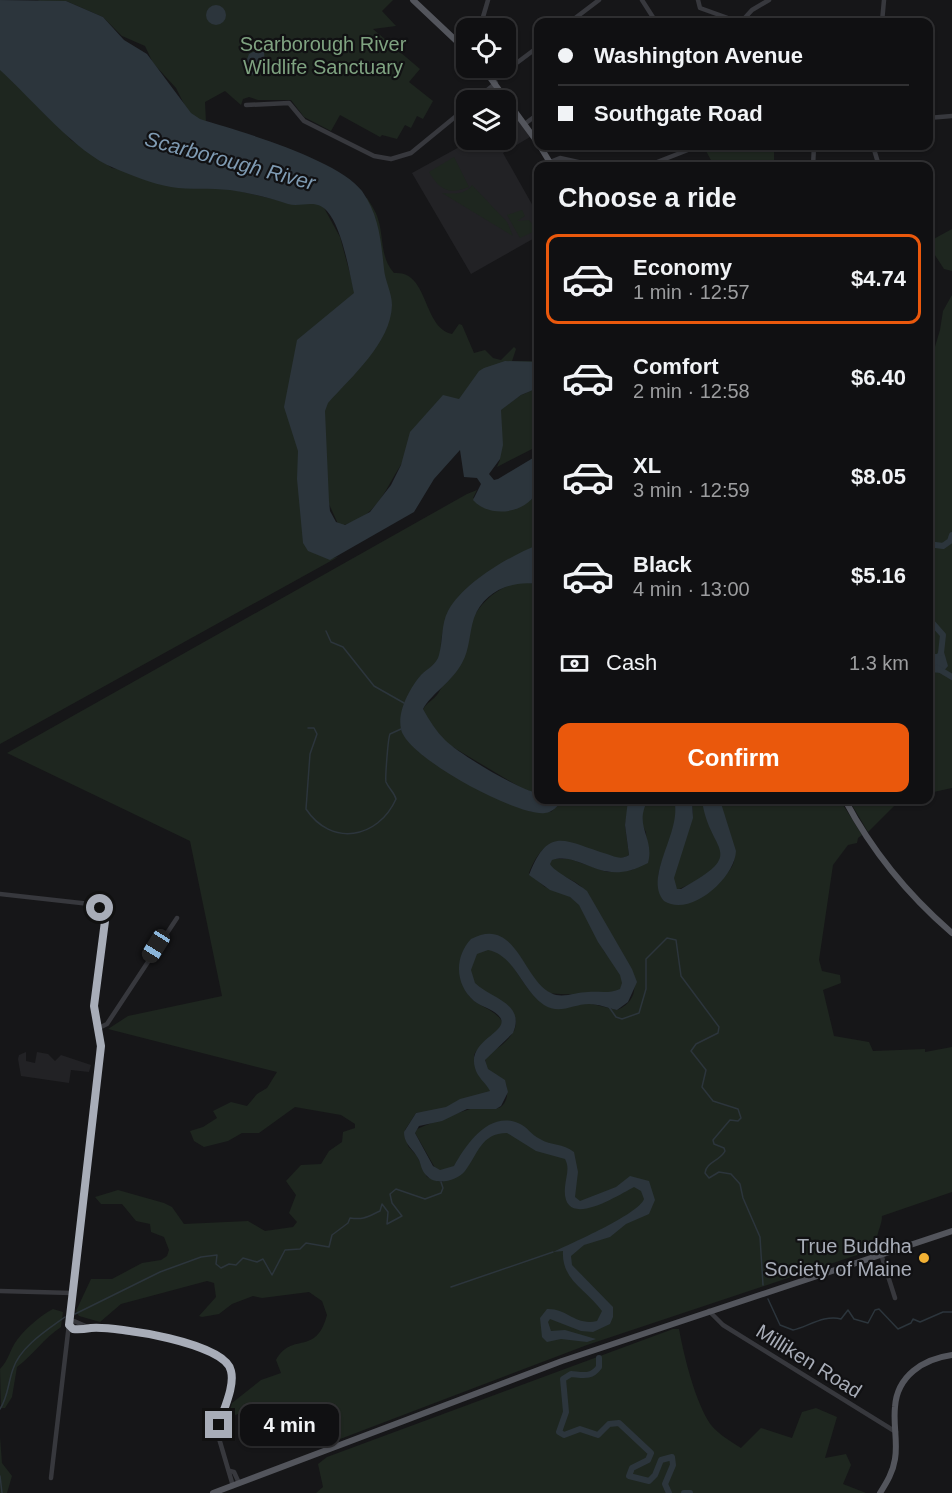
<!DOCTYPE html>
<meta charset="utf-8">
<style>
:root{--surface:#101012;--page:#19191b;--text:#f1f3f6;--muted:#9c9d9f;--line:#303032;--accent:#ea580c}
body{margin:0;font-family:Arial,sans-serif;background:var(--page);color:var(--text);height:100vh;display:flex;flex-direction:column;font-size:22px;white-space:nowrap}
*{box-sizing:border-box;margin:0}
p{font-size:20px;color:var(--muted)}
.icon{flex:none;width:33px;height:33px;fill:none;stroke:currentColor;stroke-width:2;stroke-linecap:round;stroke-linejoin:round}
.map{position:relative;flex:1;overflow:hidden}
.drawer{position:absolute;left:534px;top:162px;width:399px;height:642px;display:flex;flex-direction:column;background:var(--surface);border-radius:12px;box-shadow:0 2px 4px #0004,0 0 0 2px var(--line)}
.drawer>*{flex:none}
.hud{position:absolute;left:534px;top:18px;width:399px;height:132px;border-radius:12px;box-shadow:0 2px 4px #0004,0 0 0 2px var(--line);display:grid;align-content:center;height:132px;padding:0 24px;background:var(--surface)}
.buttons{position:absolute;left:456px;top:18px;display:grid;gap:12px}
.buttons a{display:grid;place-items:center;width:60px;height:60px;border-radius:12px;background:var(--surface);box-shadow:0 2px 4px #0004,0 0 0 2px var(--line);font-size:30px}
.end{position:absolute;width:27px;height:27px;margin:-14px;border:8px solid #a8adb8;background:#111;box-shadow:0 0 0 3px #111}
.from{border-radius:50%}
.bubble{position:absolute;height:42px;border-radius:12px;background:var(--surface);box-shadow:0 2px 4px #0004,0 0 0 2px var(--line);font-size:20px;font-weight:700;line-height:42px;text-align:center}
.car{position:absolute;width:18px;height:36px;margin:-18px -9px;border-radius:8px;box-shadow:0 0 4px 2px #0007;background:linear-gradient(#222 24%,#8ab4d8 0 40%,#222 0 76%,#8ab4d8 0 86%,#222 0)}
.hud b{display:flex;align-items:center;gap:21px;height:57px;font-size:22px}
.hud b+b{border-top:2px solid var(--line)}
.hud i{width:15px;height:15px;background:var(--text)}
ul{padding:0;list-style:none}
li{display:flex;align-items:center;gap:18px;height:90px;margin:0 12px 9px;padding:0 12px;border:3px solid transparent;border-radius:12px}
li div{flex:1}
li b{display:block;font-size:22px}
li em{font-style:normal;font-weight:700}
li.active{border-color:var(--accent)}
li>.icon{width:54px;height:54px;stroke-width:1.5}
h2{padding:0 24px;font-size:27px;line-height:72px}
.pay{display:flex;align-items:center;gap:15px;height:66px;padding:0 24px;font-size:22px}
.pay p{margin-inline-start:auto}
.primary-button{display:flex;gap:12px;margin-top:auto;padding:12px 24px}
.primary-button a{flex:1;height:69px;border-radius:12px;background:var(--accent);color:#fff;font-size:24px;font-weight:700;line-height:69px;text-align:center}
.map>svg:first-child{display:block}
.built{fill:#222225}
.green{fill:#1e261f}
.water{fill:#2c353c}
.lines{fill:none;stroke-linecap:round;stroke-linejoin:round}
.stream{stroke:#2c353c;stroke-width:1.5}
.river{stroke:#2c353c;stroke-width:6}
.minor{stroke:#37383d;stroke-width:4.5}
.major{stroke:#53555c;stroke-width:6}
.route{stroke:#a8adb8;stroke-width:8}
.poi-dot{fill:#f2b134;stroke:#111113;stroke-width:2}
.labels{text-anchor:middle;stroke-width:4.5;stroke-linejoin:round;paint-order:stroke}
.park-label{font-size:20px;fill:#7fa381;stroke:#111113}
.poi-label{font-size:20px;fill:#a8adb8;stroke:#111113;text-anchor:end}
.street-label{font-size:20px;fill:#a8adb8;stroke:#111113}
.water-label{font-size:21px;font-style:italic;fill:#7f9bb3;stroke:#111113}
</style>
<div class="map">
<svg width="952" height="1493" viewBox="0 0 952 1493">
<rect width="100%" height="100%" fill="#161618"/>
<!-- built -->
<g class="built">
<polygon points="512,111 530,137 503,153 538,215 538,236 471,274 412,173 472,140 506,140 506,115"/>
<polygon points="26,1052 26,1061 35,1063 37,1052 48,1054 55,1061 61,1055 91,1065 89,1072 71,1070 69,1083 21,1076 18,1059 19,1055"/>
</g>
<!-- green -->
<g class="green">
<polygon points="37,0 393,0 382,11 396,26 373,29 420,69 409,82 433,101 423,119 417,116 411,128 405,125 397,139 382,135 380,137 340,115 331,131 304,117 291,100 258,100 249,97 243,99 241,105 225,91 205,102 206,122 190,116 176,88 153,63 145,46 122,36 103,17 66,1 45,3"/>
<polygon points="0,67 17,79 71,140 112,168 222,187 290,203 313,203 323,206 340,237 355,292 298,453 298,466 332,558 338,557 0,744"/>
<polygon points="707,146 774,146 774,166 714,166 704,147"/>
<path d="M454 157 469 187C448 195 440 190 429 172Z"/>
<path d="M472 185 507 222 513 236 442 193C453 194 465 195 472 185Z"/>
<path d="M367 198C371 205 376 211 378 219 384 237 380 258 394 273 429 270 422 327 452 334L459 324 462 325 474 353 485 350 493 358 501 360 514 347 516 349 512 361H538V365C514 376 484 385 462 400 449 409 417 443 407 456 385 485 381 518 339 526L328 502 323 411 384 272 362 201Z"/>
<polygon points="522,210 525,216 517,221 529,220 537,230 520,238 507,215"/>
<polygon points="952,229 952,271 944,269 929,246 928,242"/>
<polygon points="952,295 952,788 929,793 929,672 945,671 942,645 937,654 929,657 929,367 940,330 943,311"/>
<polygon points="538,388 538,446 497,467 500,460 500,410 521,395"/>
<path d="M538 482V546C528 550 521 558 511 562 466 582 437 610 441 662 357 723 427 761 488 788L486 792 532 812H551L562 800H630L625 825 629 855C595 875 556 804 529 873L545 887 569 896 579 904 604 951 620 972 623 981 620 992C612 994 552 996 547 992 522 975 515 916 468 944 456 963 457 989 477 1003 487 1009 498 1013 503 1023 500 1037 481 1041 474 1055L476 1071 493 1093 489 1095H477L442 1111 416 1113 405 1130 408 1146 417 1156 427 1177 443 1182 414 1131C419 1127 472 1107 479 1107 486 1107 496 1111 502 1106 508 1100 508 1092 506 1084L486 1068 485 1058C490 1052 497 1049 503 1044 537 1014 495 1000 475 987 469 974 468 959 479 949 505 940 515 975 531 992 537 1000 545 1004 554 1008L588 1003 617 1010C653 994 624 957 610 939 599 924 597 904 585 890 574 878 557 876 547 865L552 859H570L607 872 632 870 644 863 647 857 646 832 639 820 646 800H676C693 831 641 867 664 898 678 918 731 879 734 861 736 848 722 812 718 800H840L862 835 858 838 857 843 848 845 833 865 819 960 822 971 840 975 841 983 823 990 834 1036 869 1042 873 1051 925 1049V1052L952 1047V1192L882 1216C882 1226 876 1233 877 1243L865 1246 857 1255 587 1345 327 1444 315 1438C311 1420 309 1406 285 1413L271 1402 259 1404 227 1419 232 1403 261 1380 281 1373 276 1360C292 1331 316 1357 327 1315L322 1301 309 1292 262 1298 253 1296 232 1304 219 1314 202 1317 199 1316 216 1297 214 1283 207 1281 121 1304 100 1322 79 1316 76 1311 91 1279H112L142 1263 161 1260 167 1256 169 1250 164 1237 151 1232 150 1224 136 1221 122 1204H101L95 1197 118 1190 164 1203 172 1207 184 1224 248 1221 265 1231 293 1227 297 1222 289 1213 296 1195 286 1181 301 1165 321 1164 329 1151 342 1142 343 1132 355 1128V1124L341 1115 295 1107 259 1133H242L228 1141 204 1147 194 1141 190 1131 203 1127 217 1118 213 1111 231 1102 247 1106 257 1094 267 1088 277 1072 108 1029 128 1016 222 996 190 841 7 753 467 494 477 490 473 498 481 496 483 501 478 504C510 511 519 507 538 482Z"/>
<path d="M519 582 538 584V794L523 789 446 743 422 712C425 702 434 701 439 692 466 650 463 598 519 582Z"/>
<polygon points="692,800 702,800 722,851 719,867 708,876 677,890 673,881 673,873 693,813"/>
<polygon points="849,800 900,800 868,832"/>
<path d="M53 1309 63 1312 61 1327C44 1338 33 1355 17 1367L12 1397 5 1408H1L0 1369C9 1360 10 1349 17 1340 26 1328 40 1316 53 1309Z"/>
<path d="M673 1329H679C684 1356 695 1402 711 1425 718 1434 732 1442 741 1448L761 1428 792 1438 802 1412 816 1408 837 1417 825 1458 846 1454 851 1465 843 1484 866 1493H316L323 1487 318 1464 327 1457Z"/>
<polygon points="0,1437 2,1463 12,1476 7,1493 0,1493"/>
</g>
<!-- water -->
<g class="water">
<path d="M0 0 66 1 103 17 124 40 147 54 191 113 200 119C239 131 338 159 362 191 379 215 381 241 384 269 385 281 392 293 392 305 391 343 351 377 328 403L325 411 329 501 330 511 336 522 345 525 370 512 391 485 401 465 410 432 443 395 459 399 479 371 484 368 505 361 538 362V388L521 395 501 410 503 445 500 459 489 474 494 480 498 479 538 455C539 464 541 480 538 489 528 514 490 519 473 500L481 484 477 478 464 477 460 450 434 479 414 512 330 560 308 551 303 543 297 479 298 451 284 407 297 340 354 293C349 270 342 228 327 211 315 198 301 208 288 204 269 198 250 193 230 190 210 188 190 190 171 187 152 184 131 175 114 168 76 153 32 99 0 70Z"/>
<circle cx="216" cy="15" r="10"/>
<polygon points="259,49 264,52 265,63 257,75 249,74 245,65 249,54"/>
<path d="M538 545V584C512 580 484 591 474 618 469 633 470 649 462 663 452 682 431 694 423 709 429 720 436 731 445 740 459 754 519 790 538 793V800H562C558 806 553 812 545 813 518 817 406 757 401 729 397 711 410 688 421 675 427 669 437 664 439 655 443 641 441 624 448 611 463 583 509 556 538 545Z"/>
<polygon points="942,645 948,666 942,673 929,672 929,654 937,654"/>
<path d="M628 800H648C633 827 655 837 648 863 600 889 583 851 552 860L550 864C553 871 578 883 587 891L632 969 637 982 628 1002 617 1010C608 1008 598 1004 589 1004 573 1004 560 1015 544 1005 522 991 515 955 488 950L477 954 471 970 475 983C490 998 526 1003 513 1033L485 1060 488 1069 505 1080 508 1092 501 1106 496 1109H467L442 1121 419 1126 415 1133 433 1166 440 1170 454 1166C466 1145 488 1111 518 1123 527 1126 531 1135 540 1139 551 1146 563 1143 574 1152L578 1172 575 1197 580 1201 616 1187 630 1176 649 1181 655 1200 649 1214 626 1224 610 1237 584 1245 571 1256 572 1265 613 1307V1317L610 1324 593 1332 581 1331 550 1319 548 1322 551 1331 565 1330 596 1339 587 1342 561 1339 547 1342 542 1337 540 1318 547 1309C567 1308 575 1326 597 1321L602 1311C587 1290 561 1280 563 1251L553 1252C570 1244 639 1214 644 1199L641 1191 634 1187C617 1196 561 1232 565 1187 566 1176 570 1168 565 1159L536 1151 507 1133C481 1133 478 1154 465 1171 457 1181 436 1186 427 1176 422 1172 421 1165 419 1160 414 1149 404 1145 404 1132L416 1113 446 1107 460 1099 490 1091C486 1083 477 1077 475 1068 467 1041 507 1033 501 1019 497 1010 481 1007 474 1001 455 985 454 957 471 939 516 915 523 980 551 993 562 999 576 992 588 992 599 991 609 994 620 989L622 983 620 975 598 942 579 905 570 897 550 890 529 875C549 824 565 842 607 854 615 857 621 860 629 855L625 825Z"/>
<path d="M674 800H692L693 818 674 878 677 889H681C750 851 709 854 702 800H720L736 851C735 878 690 918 664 901 643 876 683 831 674 800Z"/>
</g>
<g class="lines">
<!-- stream -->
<g class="stream">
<polyline points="326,631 331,642 343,647 374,686 404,703"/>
<path d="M308 728H314L317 734 310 754 306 809C331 847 378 839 396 799 394 792 389 789 386 782 385 779 388 738 390 734L401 729"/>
<path d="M609 1007 616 1017 622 1019 639 1013 646 989V959L667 938 676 940 681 976 719 1027 718 1033 696 1044 691 1051 706 1070 702 1087 713 1101 738 1109 741 1118 738 1121 730 1120 713 1140 714 1144 724 1148 725 1151C720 1161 706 1162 705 1173L709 1178 719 1172 731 1174 740 1184 743 1198 760 1237 763 1285"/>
<polyline points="451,1287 553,1252"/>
<path d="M768 1299 780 1325 793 1330C807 1327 825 1314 841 1319L848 1310 854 1319 868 1323 875 1310 879 1309 898 1329 911 1323 913 1319 920 1322 943 1312H952"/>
<path d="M75 1314 160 1272 201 1257 217 1255 216 1264 221 1268 229 1264 236 1265 243 1258 257 1262 263 1259 272 1275 285 1250 300 1249 306 1243 329 1247 332 1235 348 1223 350 1218C364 1220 367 1217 380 1211L382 1204 388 1212 387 1224 402 1216 392 1203 390 1194 396 1189 425 1199 441 1193 443 1188 441 1182"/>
<path d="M0 1409C8 1397 8 1383 13 1369 20 1347 47 1330 65 1317"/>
<polyline points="0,1476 2,1493"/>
</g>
<!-- river -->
<g class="river">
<polyline points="928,544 943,546 950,541 952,535"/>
<polyline points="928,618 943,635 941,653"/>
<polyline points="937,668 952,677"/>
<path d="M599 1358V1367C591 1378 583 1375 571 1374L563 1379 566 1412 559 1432 564 1435 580 1429 598 1435 609 1424 619 1423 651 1453 648 1460 632 1468 629 1476 649 1481 655 1475 661 1460 672 1457 673 1465 665 1484 669 1493"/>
<polyline points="684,1493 690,1493"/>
</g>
<!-- minor -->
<g class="minor">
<polyline points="642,0 656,22"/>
<polyline points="698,0 700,8 739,22"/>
<polyline points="570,22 599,0"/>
<polyline points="741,22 752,10 769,0"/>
<polyline points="882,22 884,0"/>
<polyline points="474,28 483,17 488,0"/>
<polyline points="460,43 466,36"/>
<polyline points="494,80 538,47"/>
<polyline points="475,100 496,83"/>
<polyline points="246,105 289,103 304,121 374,156 391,159 411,153 466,108"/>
<polyline points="928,118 952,116"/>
<polyline points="526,123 538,114"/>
<polyline points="873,146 879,166"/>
<polyline points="550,162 560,158 596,166"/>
<polyline points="647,166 698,146"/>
<polyline points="813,166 814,146"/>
<polyline points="0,894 90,904 102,910 105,921 95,1006 99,1028"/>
<polyline points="881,1254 895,1298"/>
<polyline points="0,1291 72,1293"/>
<polyline points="709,1311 723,1325 896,1432"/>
<polyline points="69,1325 73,1329 90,1328 157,1336 207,1349 223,1357 230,1368 231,1381 218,1435 233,1486"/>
<polyline points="69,1325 74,1321 90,1328"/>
<polyline points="230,1471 234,1472 239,1483"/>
<polyline points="51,1478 99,1067 99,1028 107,1024 177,918"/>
</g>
<!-- major -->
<g class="major">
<polyline points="413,0 466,50"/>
<polyline points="483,68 538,143"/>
<polyline points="540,146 552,166"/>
<path d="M845 800C872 851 908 895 952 933"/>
<polyline points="213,1493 562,1361 952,1231"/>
<path d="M880 1493C887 1482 893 1472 895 1459 898 1442 893 1425 895 1407 897 1376 923 1359 952 1355"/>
</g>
</g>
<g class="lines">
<!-- route -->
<path class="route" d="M100 908 105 921 94 1006 101 1046 69 1325 73 1329C79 1330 85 1329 91 1328 117 1326 226 1343 231 1371 235 1387 223 1410 219 1425"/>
</g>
<!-- markers -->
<circle class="poi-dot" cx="924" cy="1258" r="6"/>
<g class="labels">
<!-- park labels -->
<g class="park-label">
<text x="323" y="51">Scarborough River<tspan x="323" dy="23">Wildlife Sanctuary</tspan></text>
</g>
<!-- poi labels -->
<g class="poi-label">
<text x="912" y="1253">True Buddha<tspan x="912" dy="23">Society of Maine</tspan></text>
</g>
<!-- street labels -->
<g class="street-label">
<text transform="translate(809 1361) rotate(32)" y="7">Milliken Road</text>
</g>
<!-- water labels -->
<g class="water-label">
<text transform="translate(230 161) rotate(15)" y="7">Scarborough River</text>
</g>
</g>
</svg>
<div class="buttons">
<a><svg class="icon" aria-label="locate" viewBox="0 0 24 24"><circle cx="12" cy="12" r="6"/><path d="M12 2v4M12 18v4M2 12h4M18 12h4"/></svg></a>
<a><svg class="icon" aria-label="layers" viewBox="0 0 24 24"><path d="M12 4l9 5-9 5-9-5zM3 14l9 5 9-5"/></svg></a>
</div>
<i class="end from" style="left:100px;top:908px"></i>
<i class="end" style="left:219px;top:1425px"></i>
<div class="bubble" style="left:240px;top:1404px;width:99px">4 min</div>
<i class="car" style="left:156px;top:946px;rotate:212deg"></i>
<div class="hud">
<b><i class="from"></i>Washington Avenue</b>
<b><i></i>Southgate Road</b>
</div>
<section class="drawer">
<h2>Choose a ride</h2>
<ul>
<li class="active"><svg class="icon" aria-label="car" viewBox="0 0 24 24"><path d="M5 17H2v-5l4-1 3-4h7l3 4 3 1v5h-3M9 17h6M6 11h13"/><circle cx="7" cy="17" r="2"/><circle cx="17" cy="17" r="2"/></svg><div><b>Economy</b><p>1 min · 12:57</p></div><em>$4.74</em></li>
<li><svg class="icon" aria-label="car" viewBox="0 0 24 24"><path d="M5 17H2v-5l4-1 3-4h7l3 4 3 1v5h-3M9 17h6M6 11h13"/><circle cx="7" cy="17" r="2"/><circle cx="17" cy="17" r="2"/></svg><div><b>Comfort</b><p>2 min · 12:58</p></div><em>$6.40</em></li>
<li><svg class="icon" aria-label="car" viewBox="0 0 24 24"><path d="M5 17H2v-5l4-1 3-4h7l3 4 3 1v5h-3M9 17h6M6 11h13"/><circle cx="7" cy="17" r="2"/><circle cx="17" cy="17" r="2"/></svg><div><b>XL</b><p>3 min · 12:59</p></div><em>$8.05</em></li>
<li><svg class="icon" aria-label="car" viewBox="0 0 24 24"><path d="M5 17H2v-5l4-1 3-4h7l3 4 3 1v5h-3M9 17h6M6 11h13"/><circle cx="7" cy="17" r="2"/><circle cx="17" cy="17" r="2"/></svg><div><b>Black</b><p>4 min · 13:00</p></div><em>$5.16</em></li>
</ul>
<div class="pay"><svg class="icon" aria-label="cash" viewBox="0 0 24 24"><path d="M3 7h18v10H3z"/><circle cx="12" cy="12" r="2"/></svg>Cash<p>1.3 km</p></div>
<div class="primary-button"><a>Confirm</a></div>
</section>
</div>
